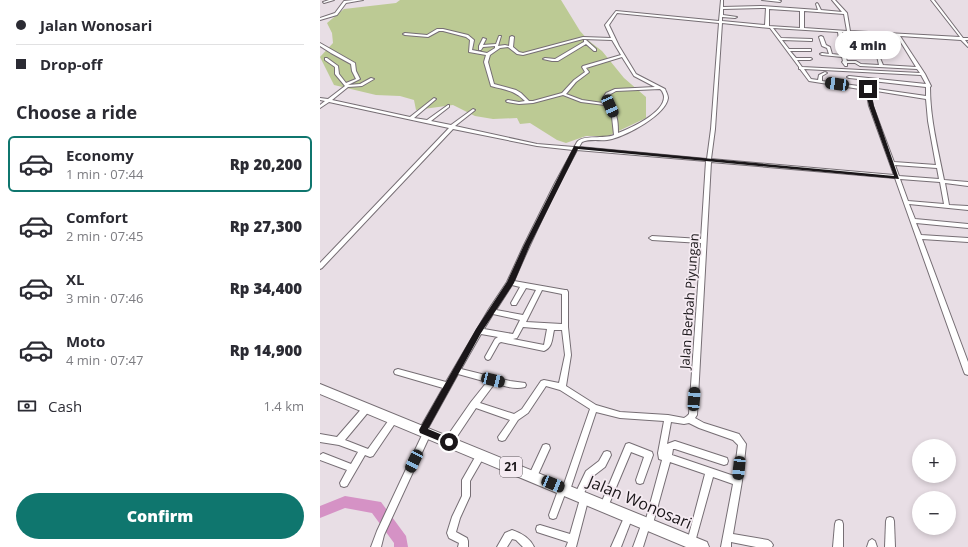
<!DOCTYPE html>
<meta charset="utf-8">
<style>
:root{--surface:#fff;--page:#f7f7f7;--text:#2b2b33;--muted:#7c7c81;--line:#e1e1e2;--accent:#0f766e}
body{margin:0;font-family:"Open Sans",sans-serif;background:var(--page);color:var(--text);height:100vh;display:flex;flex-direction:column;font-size:15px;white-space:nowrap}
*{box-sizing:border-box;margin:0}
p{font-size:13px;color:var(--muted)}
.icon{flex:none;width:22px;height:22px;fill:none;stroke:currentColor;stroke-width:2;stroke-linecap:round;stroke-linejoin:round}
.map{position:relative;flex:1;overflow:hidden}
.sheet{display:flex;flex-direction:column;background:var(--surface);width:320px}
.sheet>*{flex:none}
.banner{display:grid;align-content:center;height:88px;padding:0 16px;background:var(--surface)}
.controls{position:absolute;left:592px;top:439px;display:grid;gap:8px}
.controls a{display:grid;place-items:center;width:44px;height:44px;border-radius:50%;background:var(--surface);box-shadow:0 2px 6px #0003;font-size:20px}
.end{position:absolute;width:18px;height:18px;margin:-9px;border:5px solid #1a1619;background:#fff;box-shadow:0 0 0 2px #fff}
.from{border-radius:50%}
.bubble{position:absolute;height:28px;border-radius:14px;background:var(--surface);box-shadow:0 2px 6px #0003;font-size:13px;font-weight:800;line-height:28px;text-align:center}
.car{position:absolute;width:12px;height:24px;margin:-12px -6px;border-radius:5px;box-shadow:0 0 3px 1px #0007;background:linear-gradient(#222 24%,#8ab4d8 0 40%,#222 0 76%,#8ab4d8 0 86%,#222 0)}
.banner b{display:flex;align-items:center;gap:14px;height:38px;font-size:15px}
.banner b+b{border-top:1px solid var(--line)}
.banner i{width:10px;height:10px;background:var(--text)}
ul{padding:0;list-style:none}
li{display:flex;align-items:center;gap:12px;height:56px;margin:0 8px 6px;padding:0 8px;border:2px solid transparent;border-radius:6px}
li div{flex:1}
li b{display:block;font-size:15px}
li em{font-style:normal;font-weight:800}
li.selected{border-color:var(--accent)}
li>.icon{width:36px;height:36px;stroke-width:1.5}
h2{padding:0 16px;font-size:18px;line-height:48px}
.pay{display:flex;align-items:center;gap:10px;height:44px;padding:0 16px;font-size:15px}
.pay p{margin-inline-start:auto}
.action{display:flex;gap:8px;margin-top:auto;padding:8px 16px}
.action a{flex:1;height:46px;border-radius:24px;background:var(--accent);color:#fff;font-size:16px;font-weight:800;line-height:46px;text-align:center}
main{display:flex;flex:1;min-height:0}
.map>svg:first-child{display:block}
.green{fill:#bcca94}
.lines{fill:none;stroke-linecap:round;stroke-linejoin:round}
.river{fill:#d592c5;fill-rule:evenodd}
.minor-casing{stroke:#766e74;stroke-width:2}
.highway-casing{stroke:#766e74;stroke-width:2}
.minor{fill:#fff;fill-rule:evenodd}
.highway{fill:#fff;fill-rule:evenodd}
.route{fill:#1a1619}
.labels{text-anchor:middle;stroke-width:3.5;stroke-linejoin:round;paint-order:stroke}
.shield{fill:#f5ebf2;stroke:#5c565a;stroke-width:1}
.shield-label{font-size:12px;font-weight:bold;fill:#1a1619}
.street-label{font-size:13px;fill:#1a1619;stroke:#f5ebf2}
.near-street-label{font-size:16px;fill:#1a1619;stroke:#f5ebf2}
</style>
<main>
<section class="sheet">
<div class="banner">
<b><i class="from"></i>Jalan Wonosari</b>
<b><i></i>Drop-off</b>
</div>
<h2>Choose a ride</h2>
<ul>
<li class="selected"><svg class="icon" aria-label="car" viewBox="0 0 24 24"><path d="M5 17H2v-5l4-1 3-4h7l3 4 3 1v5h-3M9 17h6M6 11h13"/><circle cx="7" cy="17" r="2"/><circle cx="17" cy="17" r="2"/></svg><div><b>Economy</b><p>1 min · 07:44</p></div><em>Rp 20,200</em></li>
<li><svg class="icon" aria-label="car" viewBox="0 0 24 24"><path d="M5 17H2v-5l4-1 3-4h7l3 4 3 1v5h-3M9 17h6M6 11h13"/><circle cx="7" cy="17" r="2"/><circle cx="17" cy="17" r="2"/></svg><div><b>Comfort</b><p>2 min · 07:45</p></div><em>Rp 27,300</em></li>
<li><svg class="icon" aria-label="car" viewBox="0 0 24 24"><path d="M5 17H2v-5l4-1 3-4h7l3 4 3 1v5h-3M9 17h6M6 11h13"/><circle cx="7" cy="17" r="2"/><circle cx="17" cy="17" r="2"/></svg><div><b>XL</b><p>3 min · 07:46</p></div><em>Rp 34,400</em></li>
<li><svg class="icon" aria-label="car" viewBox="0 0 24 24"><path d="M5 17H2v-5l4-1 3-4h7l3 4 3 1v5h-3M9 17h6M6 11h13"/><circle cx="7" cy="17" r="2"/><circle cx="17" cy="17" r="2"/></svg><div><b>Moto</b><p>4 min · 07:47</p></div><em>Rp 14,900</em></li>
</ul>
<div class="pay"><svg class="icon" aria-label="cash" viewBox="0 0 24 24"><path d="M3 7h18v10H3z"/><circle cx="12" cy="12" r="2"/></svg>Cash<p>1.4 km</p></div>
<div class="action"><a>Confirm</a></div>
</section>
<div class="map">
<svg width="648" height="547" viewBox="0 0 648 547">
<rect width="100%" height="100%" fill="#e8dee5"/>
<!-- green -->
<polygon class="green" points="80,0 241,0 260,31 269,41 282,51 304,78 326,97 326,118 288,136 266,136 246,143 237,140 210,123 200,124 197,118 173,119 155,116 133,105 96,110 94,100 80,96 56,95 14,85 0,57 13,43 12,33 7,23 24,9 76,3"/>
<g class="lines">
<!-- river -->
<polygon class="river" points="25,496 61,502 86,536 88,547 74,547 74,543 52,513 25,508 0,518 0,506"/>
<!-- minor casing -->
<g class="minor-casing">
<g id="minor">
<polygon points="9,0 14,0 4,3 3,2"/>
<polygon points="34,0 43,0 26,3 17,15 0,20 0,18 15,13 24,1"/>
<path d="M401 0H403V7L441 6 498 10 496 4 497 3 498 4 501 10 522 12 512 0H515L527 13 530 31 640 37 611 0H614L643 38H648V40H645L648 44V47L641 40 580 36 605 74 611 86 610 87C610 119 618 149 624 180L648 182V186L625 183 629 205 648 206V210L589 204 595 219 648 224V228L596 223 601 235 648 238V242L602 239 648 362V375L645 374 644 372 575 178 391 162 377 415 375 418 384 423 419 434 426 444 422 481 413 534 448 540 451 542 453 545 452 547H436L411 542V547H401L413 484 393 477 375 542 374 545 371 546 368 545 367 542 385 474 350 462 332 527 329 528 323 547H313L323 520 326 519 342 460 339 459 338 453 344 421 300 418 276 412 249 493 245 494 236 518 233 519 230 518 229 515 240 485 244 484 270 409 240 390 226 386 208 413 198 420 185 440 182 441 179 440 178 437 190 420 156 408 132 444 129 445 126 444 125 441 126 438 151 402 167 382 138 374 107 430H110L111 433 64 535 61 547H51L57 531 103 433 100 432 99 430 123 388 75 374 74 372 75 370 78 369 126 382 169 309 187 282 204 245 235 183 253 150 217 146 133 129 2 268 0 269V263L129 128 9 102 0 108V105L5 101 0 100V98L8 99 25 86 15 74V67L5 60V58H7L18 66 19 74 26 83 36 79 32 71 31 64 11 53 0 46V43L35 63 36 71 40 79 28 85 40 84 51 78 54 79 42 86 28 87 12 100 90 117 114 98 116 99 115 100 94 118 107 120 128 105H129V107L111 121 131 125 153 109 155 110 154 111 135 126 217 144 254 147C256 145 256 143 258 141 264 135 284 139 294 135L292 117 290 110 285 105 261 102 243 95 213 103 199 104 187 102 186 101 188 100 199 102 205 101C194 90 185 90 171 86L164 62 166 55 149 52 150 40 146 37 123 31H119L108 37 85 35 83 34 85 33 107 35 117 29H123L148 35 154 40 152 50 167 53 175 48V46L163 47 161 50H159V46L163 38 166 39 163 45 176 44 179 36H181L178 46 185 45 189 46 190 37 192 36 194 37 193 47 199 52 203 53 263 37 291 38 285 25 296 11 399 21ZM441 8H446L445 25 402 21V17L415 18 417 17 403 15V9ZM449 9 480 11V28L449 26ZM484 11 524 14 527 31 484 28ZM297 13 399 23 391 129 387 159 259 147 262 142C272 138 282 142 292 139 307 135 346 115 348 98 348 95 346 92 345 89L316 74 299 46 289 25ZM402 23 450 28 479 67V69H480L489 81 546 90 549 106 574 175 391 159 395 129ZM453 28 518 32 521 55 512 54 510 47 506 45 503 37 501 36 499 37 502 46 507 48 509 54 502 53 500 54 502 55 522 57 523 61 522 62 525 66H527V63H535L540 66 597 69 600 73 482 67 477 60H490L492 59 491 58H476L470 51H491V49H469L462 40 491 41H492V39L461 38ZM522 32 543 34 549 48 557 56 559 65 541 64 536 61H527L524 52ZM546 34 577 36 596 67 563 65 560 58 561 57 553 48ZM263 39 292 40 301 55 263 66 262 67 265 72 254 80 242 93 213 101H209L201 93 196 90 174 84 168 62 170 55 180 48 188 47 197 54 203 55ZM302 57 314 76 335 87 295 89 286 93 282 100 283 103 262 100 246 94 256 82 268 73 269 72 266 68ZM484 69 601 75 606 84 529 76 527 77 529 78 548 80 546 87 502 81V76L507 73 505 72 499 75 498 80 491 79ZM552 81 606 87V96L550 88ZM340 89 342 91C343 93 344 95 344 97 344 113 311 128 298 133 298 125 298 115 292 108 290 105 288 103 286 100L289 95 296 91ZM550 90 606 99 608 121 616 165 574 162 553 106ZM257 150 386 161 381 239 332 236 329 238 332 240 381 243 369 414 367 416 364 418 348 415 300 412 276 405 246 386 251 355 248 327V292L247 290H245L194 281C213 237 234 193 257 150ZM575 165 617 168 619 179 579 176ZM580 179 620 182 624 204 588 201ZM192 285 200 287 191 303 192 305H196L206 288 216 290 203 315 176 310ZM222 290 242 294V324L206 322ZM173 314 200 320 193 334 164 329ZM203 327 227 329 224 345 193 339 197 338ZM234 330H242L245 355 239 383 224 380 221 381 202 409 194 414 160 403 175 383C184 386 195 390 205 387L206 385 205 383 190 381 141 369 161 334 178 337 175 339 165 357 166 359 168 360 170 359 179 343 181 342 224 351C233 347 232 338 234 330ZM351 422 364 424 369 423 379 428 413 440 418 445 414 476 352 455 353 449H355L404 465 407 464 408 461 407 458 404 457 355 441 347 444Z"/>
<polygon points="442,0 458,0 461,1 460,2"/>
<polygon points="264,40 266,40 276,49 276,51 274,51 266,44 238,61 232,61 223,59 225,58 235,59 262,43 264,42"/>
<polygon points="47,405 50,406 51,408 50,410 25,440 48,449 71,417 74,416 77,417 78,419 53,456 50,457 45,455 27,486 24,487 21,486 20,483 27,470 0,460 0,455 3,453 31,464 38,452 19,445 0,442 0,434 17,437 44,406"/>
<polygon points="309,443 332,452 333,455 324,480 323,483 320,484 317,483 316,480 324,457 311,452 287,509 284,510 281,509 280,506 306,444"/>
<polygon points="226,444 229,445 230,448 216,479 213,480 210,479 209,476 210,473 223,445"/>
<polygon points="161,451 164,452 165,455 150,481 150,496 140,518 136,532 147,538 148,541 148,547 138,547 139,543 129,538 127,533 132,517 142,496 142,480 158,452"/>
<polygon points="287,451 290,452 291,455 285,467 272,477 264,493 268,494 269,497 256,547 246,547 248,542 217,532 216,529 217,526 220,525 250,534 260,499 256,498 255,495 256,492 266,471 279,461 284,452"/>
<polygon points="309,512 312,513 313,516 301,547 291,547 306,513"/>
<polygon points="570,517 573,518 574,521 575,547 565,547 566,521 567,518"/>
<polygon points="519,520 522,521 523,524 523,547 513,547 515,524 516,521"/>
<path d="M192 530C201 533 210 538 214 547H203L196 540 192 539 187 547H177L185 533Z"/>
<polygon points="552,539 555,541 557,547 547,547 549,541"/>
</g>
</g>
<!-- highway casing -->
<g class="highway-casing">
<polygon id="highway" points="0,384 387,542 389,547 366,547 0,394"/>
</g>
<!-- minor -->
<use href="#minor" class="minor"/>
<!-- highway -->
<use href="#highway" class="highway"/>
</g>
<!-- route -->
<polygon class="route" points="548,88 550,89 554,106 579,179 258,149 210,245 194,283 161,333 108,429 132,439 133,442 132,444 129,445 100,433 99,430 100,428 156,329 187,282 204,245 254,146 574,176 549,106 545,89"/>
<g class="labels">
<!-- shield labels -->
<rect class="shield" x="180" y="457" width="22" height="20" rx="3"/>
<g class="shield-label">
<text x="191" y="471">21</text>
</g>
<!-- street labels -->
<g class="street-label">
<text transform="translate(369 301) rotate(-86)" y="5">Jalan Berbah Piyungan</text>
</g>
<!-- near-street labels -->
<g class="near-street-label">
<text transform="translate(320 502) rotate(23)" y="6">Jalan Wonosari</text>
</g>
</g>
</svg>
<div class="controls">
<a>+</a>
<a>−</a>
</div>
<i class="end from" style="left:129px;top:442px"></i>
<i class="end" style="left:548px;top:89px"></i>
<div class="bubble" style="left:515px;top:31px;width:66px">4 min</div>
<i class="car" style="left:517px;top:84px;rotate:278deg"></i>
<i class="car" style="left:290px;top:106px;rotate:156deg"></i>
<i class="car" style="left:173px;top:380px;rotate:104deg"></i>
<i class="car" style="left:374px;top:399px;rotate:4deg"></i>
<i class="car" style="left:94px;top:461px;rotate:206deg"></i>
<i class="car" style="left:419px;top:468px;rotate:186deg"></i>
<i class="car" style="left:233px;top:484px;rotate:112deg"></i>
</div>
</main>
